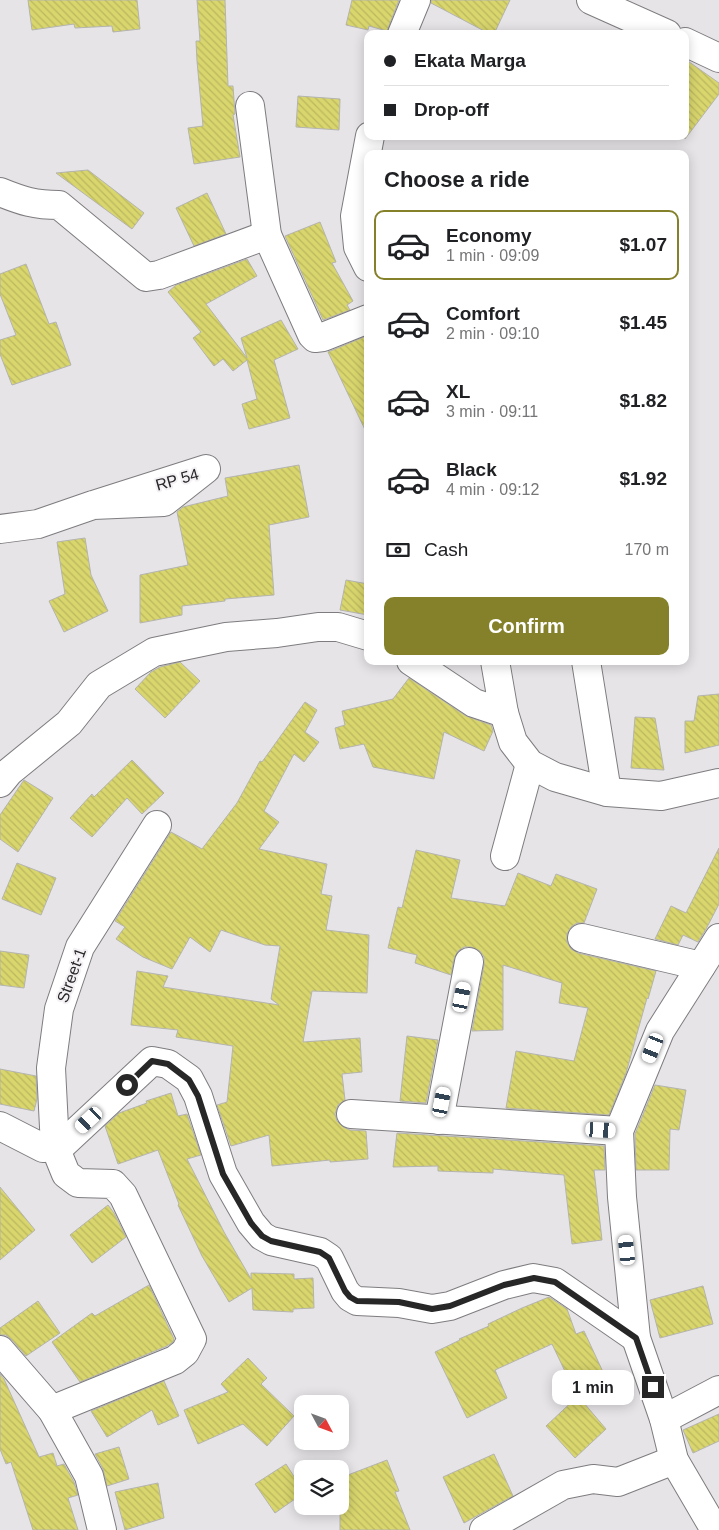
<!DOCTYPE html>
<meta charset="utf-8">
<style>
:root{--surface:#fff;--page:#f2f2f2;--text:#202124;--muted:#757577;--line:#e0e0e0;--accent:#85812a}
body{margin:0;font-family:Helvetica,sans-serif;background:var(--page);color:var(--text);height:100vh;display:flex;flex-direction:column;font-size:19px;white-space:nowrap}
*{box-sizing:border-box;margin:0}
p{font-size:16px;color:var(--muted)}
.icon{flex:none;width:28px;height:28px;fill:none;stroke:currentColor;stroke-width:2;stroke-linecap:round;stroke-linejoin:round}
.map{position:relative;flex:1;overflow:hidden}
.side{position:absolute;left:364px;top:150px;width:325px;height:515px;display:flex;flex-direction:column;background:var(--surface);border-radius:10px;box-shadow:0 2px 12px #0003}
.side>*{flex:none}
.banner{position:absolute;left:364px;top:30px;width:325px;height:110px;border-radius:10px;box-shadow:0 2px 12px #0003;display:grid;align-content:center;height:110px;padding:0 20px;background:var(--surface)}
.needle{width:32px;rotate:131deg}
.buttons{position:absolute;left:294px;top:1395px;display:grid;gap:10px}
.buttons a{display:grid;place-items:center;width:55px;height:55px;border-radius:10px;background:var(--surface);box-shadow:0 2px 12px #0003;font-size:25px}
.end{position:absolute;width:22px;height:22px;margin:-11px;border:6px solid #282728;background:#fff;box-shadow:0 0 0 2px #fff}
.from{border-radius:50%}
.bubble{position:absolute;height:35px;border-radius:10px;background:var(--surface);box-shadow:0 2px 12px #0003;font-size:16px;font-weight:700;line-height:35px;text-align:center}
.car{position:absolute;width:15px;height:30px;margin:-15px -8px;border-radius:6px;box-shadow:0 0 4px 1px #0007;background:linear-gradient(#fff 24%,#345 0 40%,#fff 0 76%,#345 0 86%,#fff 0)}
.banner b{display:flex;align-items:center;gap:18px;height:48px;font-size:19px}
.banner b+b{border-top:1px solid var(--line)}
.banner i{width:12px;height:12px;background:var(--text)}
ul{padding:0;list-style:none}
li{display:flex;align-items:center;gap:15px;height:70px;margin:0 10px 8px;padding:0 10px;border:2px solid transparent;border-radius:10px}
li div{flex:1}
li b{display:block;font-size:19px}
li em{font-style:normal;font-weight:700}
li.on{border-color:var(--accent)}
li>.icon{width:45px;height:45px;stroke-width:1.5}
h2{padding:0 20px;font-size:22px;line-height:60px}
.pay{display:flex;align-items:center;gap:12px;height:55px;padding:0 20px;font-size:19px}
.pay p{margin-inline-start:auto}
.action{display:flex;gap:10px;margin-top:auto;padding:10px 20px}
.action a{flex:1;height:58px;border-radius:10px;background:var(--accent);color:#fff;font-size:20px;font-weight:700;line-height:58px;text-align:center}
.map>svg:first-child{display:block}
.building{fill:url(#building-back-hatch);stroke:#b4b4b0}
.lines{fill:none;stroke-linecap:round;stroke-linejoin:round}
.minor-casing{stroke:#7e7c7f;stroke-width:30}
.minor{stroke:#fff;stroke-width:28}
.route{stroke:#282728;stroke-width:6}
.labels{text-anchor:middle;stroke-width:4;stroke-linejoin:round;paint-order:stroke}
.street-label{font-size:16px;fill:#282728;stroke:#f4f1f5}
</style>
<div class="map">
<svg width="719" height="1530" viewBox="0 0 719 1530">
<defs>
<pattern id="building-back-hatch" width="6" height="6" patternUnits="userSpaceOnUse" patternTransform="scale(1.25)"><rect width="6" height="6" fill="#d9d66e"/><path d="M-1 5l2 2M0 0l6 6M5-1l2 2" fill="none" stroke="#bab85f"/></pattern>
</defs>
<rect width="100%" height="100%" fill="#e6e4e7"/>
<!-- building -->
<g class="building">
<polygon points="28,0 137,0 140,29 113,32 112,26 75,28 74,24 32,30"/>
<polygon points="197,0 225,0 228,86 233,86 235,114 233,115 240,157 194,164 188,128 203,126 197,61 196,41 200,41"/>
<polygon points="352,0 399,0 387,31 369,26 368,30 346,25"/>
<polygon points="431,0 510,0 494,34 490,34 431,3"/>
<polygon points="685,59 719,83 719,94 685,139"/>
<polygon points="298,96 340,99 339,130 296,127"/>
<polygon points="88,170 144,213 132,229 56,173"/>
<polygon points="207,193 226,234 194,246 176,208"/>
<polygon points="320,222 336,262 332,263 353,301 347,305 350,310 323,320 285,236"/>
<polygon points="247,259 257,276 206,304 247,358 241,338 281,320 298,349 274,360 290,418 249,429 242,404 257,399 247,360 233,371 223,359 214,366 193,338 201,332 168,292 176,285"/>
<polygon points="26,264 49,324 56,322 71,365 12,385 0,354 0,340 16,335 0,294 0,274"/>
<polygon points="364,337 368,344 368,436 328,352"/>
<polygon points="299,465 309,517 269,525 274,595 225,599 225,601 182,606 182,615 140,623 140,575 188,565 177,512 183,507 228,496 225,478"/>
<polygon points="85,538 91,575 108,611 64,632 49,601 65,594 57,542"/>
<polygon points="346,580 368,584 368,615 340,610"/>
<polygon points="180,662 200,681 165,718 135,689 151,672 160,667"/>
<polygon points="409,678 466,716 491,725 493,731 484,751 444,732 434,779 373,767 364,744 340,749 335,728 345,725 342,711 393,699"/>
<polygon points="719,694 719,745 685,753 685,721 694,721 698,696"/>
<polygon points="305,702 317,710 305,732 319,742 304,762 294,754 264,811 279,822 259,849 327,864 321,894 332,896 326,930 369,935 367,993 312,991 303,1042 360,1038 362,1072 342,1074 345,1100 338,1105 335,1114 337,1121 343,1127 350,1130 366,1131 368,1159 330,1162 330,1160 272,1166 269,1135 231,1146 217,1105 227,1102 233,1046 176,1037 178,1030 131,1025 137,971 168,976 163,987 279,1005 271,999 280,946 265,945 221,930 210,952 190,937 172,969 143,957 116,939 125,927 115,921 171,832 202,849 237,803 260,761 262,762"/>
<polygon points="635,717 655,718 664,770 631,768"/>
<polygon points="132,760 164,793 142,814 127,798 92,837 70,818 92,794 94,797"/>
<polygon points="24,780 53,798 18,852 0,839 0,815"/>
<polygon points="719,848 719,904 706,929 698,942 683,935 678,945 655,939 671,906 686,913"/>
<polygon points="416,850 460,860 451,898 505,906 518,873 551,886 556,874 597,889 584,923 577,923 571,927 567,934 567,942 571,949 578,953 656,971 648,999 647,998 626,1073 609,1115 506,1108 516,1051 574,1061 588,1008 559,1003 562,983 503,965 503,1030 472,1031 484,965 484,957 480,951 471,947 464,947 458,951 454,959 451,975 415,963 417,955 388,948 398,907 402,908"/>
<polygon points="17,863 56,878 41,915 2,899"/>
<polygon points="0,951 29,955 24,988 0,985"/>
<polygon points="407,1036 438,1040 426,1103 400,1101"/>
<polygon points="0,1069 36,1076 37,1099 34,1111 0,1104"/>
<polygon points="655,1085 686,1090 679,1130 670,1129 669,1170 636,1170 635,1134"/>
<polygon points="171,1093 178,1116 187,1114 201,1155 187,1159 224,1232 251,1279 251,1273 294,1274 294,1279 313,1278 314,1308 293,1309 293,1312 253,1310 252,1288 229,1302 202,1256 178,1205 179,1204 158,1150 118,1164 105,1126 119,1113 147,1103 146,1101"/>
<polygon points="397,1133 604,1146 605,1170 594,1170 602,1240 572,1244 564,1175 493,1169 493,1173 438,1171 438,1166 393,1167"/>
<polygon points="0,1187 35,1230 0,1260"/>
<polygon points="108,1205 114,1213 126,1237 92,1263 70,1235"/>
<polygon points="149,1285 174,1339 173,1342 167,1346 80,1382 52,1342 92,1313 95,1316"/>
<polygon points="703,1286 713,1324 660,1338 650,1300"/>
<polygon points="549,1297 567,1309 576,1334 584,1331 603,1372 572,1386 552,1344 495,1370 507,1398 467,1418 435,1352 460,1340 459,1339 489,1326 488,1324 522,1308"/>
<polygon points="38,1301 60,1333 26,1356 11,1339 6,1335 0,1335 0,1328"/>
<polygon points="248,1358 267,1378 261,1384 294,1416 267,1446 243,1424 198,1444 184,1410 228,1392 221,1384"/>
<polygon points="0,1374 4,1379 39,1457 53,1453 57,1466 64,1464 74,1482 78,1495 68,1498 78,1530 33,1530 11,1462 6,1464 0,1449"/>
<polygon points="164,1381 179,1416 158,1425 152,1410 107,1437 91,1411"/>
<polygon points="578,1396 606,1429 575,1458 546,1426"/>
<polygon points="719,1414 719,1441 693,1453 683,1430"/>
<polygon points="119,1447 129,1479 107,1486 103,1469 95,1454"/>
<polygon points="494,1454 513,1496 464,1523 443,1477"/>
<polygon points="387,1460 399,1491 395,1492 410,1530 340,1530 340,1478"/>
<polygon points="286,1464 302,1489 302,1494 275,1513 255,1484"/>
<polygon points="158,1483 164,1518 125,1530 115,1492"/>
</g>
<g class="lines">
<!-- minor casing -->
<g class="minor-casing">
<g id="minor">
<polyline points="591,0 667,34"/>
<polyline points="402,34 416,0"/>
<polyline points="685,42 719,58"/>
<polyline points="250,106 267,235 312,335 315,338 323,337 368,319"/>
<path d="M0 192C22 201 35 205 59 205L146 277 159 275 267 235"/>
<polyline points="368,267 358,247 355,216 370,136"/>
<polyline points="0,529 38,524 93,505 206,469 164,502 93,505"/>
<polyline points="411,661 474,703 504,713 495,661"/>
<polyline points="586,661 607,792"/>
<polyline points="504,713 513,742 530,764 555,777 607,792 661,796 719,783"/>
<polyline points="0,783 9,772 69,723 99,685 154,652 226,637 277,633 318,627 338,627 368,636"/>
<polyline points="505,856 530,764"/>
<polyline points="582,938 701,966"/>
<polyline points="351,1114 619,1131"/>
<polyline points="439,1120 469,962"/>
<polyline points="0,1126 43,1148 55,1147 63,1144 152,1061 168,1064 189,1079 198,1096 223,1174 251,1223 262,1236 271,1241 320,1252 329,1258 345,1291 350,1297 357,1301 399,1303 432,1309 450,1306 504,1285 533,1278 555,1282 636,1338"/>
<polyline points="0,1350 52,1410 89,1476 102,1530"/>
<polyline points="52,1410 175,1360 185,1352 192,1339 123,1195 113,1184 78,1183 66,1174 55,1147 51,1068 59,1009 80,947 157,825"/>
<polyline points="664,1419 719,1390"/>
<polyline points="484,1530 563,1485 593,1479 618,1482 674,1460"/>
<polyline points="715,1530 674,1460 664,1419 636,1338 622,1197 619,1131 660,1031 719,938"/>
</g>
</g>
<!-- minor -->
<use href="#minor" class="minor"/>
</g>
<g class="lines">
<!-- route -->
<polyline class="route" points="127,1085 152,1061 168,1064 189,1080 198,1096 223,1174 251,1223 262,1236 271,1241 320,1252 329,1258 345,1291 350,1297 357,1301 399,1302 432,1309 450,1306 504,1285 534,1278 555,1282 636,1338 653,1387"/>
</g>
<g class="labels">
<!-- street labels -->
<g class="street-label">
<text transform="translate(177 479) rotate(-16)" y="6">RP 54</text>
<text transform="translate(71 975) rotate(-70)" y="6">Street-1</text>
</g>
</g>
</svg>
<div class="buttons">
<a><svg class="needle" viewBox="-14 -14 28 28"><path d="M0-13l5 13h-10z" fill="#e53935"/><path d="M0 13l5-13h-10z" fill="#757577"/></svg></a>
<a><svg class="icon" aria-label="layers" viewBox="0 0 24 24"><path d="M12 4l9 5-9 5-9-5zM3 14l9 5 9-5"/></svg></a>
</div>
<i class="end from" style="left:127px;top:1085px"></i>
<i class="end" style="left:653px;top:1387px"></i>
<div class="bubble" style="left:552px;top:1370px;width:82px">1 min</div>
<i class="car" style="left:462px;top:997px;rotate:11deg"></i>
<i class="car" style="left:653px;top:1048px;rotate:202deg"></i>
<i class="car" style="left:442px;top:1102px;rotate:11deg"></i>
<i class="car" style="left:89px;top:1120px;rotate:227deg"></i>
<i class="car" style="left:601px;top:1130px;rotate:93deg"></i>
<i class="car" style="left:627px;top:1250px;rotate:354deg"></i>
<div class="banner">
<b><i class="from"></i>Ekata Marga</b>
<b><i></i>Drop-off</b>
</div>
<section class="side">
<h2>Choose a ride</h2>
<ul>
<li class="on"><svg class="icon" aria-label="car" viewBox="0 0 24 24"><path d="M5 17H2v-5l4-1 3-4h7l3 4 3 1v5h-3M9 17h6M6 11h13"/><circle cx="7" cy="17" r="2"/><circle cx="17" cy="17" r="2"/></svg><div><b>Economy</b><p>1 min · 09:09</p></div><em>$1.07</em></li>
<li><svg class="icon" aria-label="car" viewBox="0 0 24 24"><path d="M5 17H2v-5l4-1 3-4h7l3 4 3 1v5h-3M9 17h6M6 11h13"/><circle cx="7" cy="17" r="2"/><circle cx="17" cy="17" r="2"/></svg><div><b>Comfort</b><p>2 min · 09:10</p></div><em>$1.45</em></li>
<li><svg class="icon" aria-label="car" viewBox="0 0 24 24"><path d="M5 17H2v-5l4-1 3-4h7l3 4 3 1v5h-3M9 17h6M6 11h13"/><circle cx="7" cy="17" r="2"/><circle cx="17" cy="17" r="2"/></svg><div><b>XL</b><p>3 min · 09:11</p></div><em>$1.82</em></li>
<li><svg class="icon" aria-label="car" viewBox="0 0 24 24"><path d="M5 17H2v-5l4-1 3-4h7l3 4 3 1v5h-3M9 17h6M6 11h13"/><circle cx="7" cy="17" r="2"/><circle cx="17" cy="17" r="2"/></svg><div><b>Black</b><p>4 min · 09:12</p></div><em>$1.92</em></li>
</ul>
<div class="pay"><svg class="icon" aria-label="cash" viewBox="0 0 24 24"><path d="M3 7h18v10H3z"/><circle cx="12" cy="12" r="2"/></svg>Cash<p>170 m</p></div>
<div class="action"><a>Confirm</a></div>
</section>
</div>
